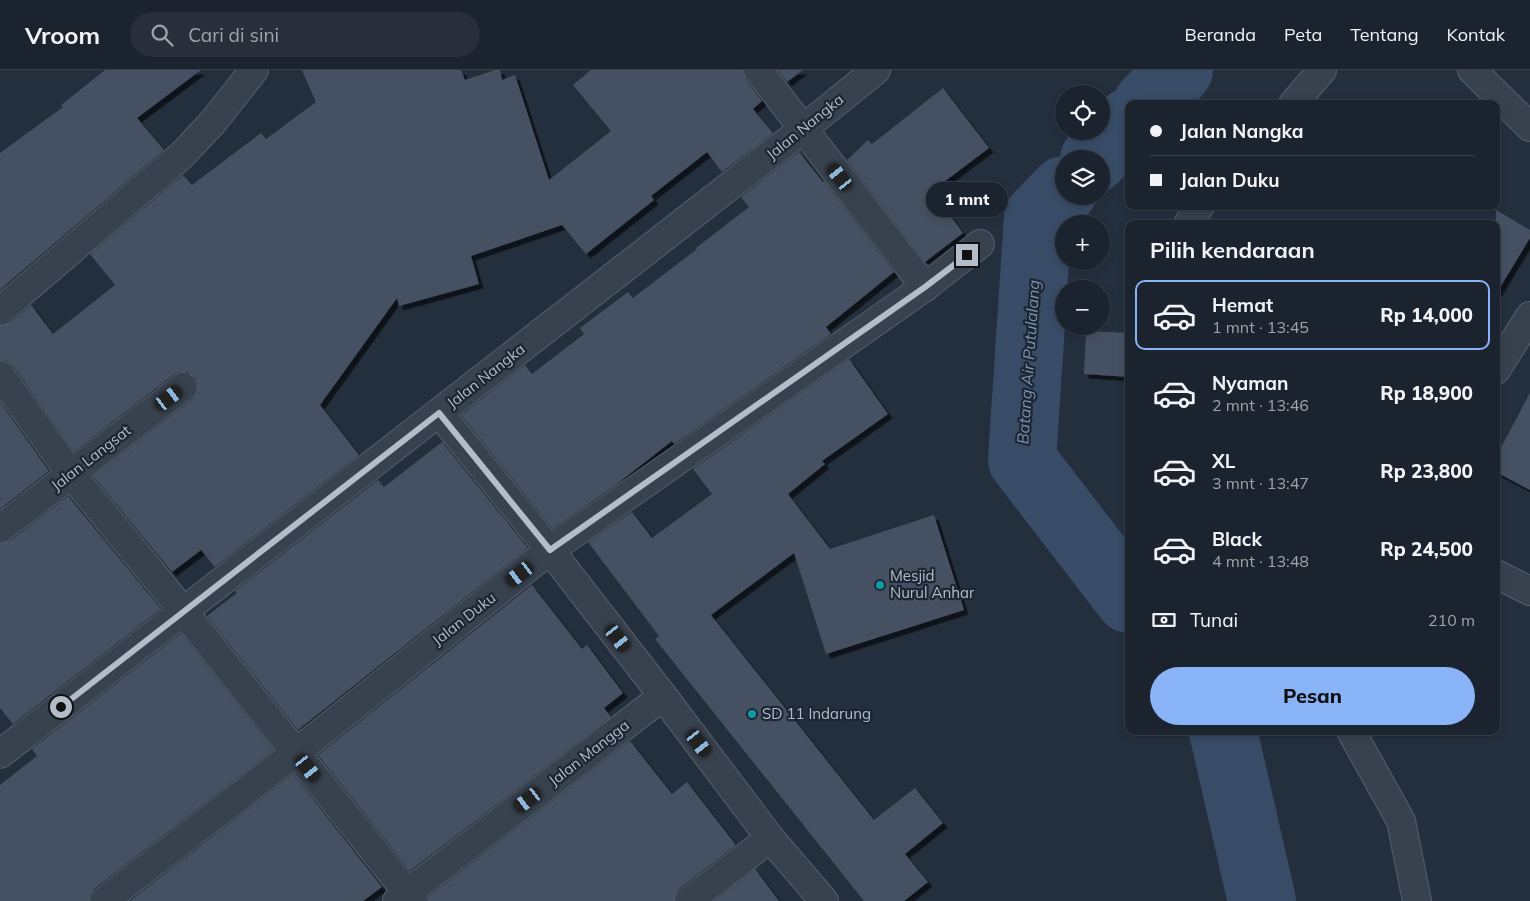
<!DOCTYPE html>
<html lang="id">
<meta charset="utf-8">
<style>
:root{--surface:#1b232e;--page:#282f3a;--text:#f1f3f6;--muted:#a0a4aa;--line:#39404a;--accent:#8ab4f8}
body{margin:0;font-family:Mulish,sans-serif;background:var(--page);color:var(--text);height:100vh;display:flex;flex-direction:column;font-size:19px;white-space:nowrap}
*{box-sizing:border-box;margin:0}
p{font-size:16px;color:var(--muted)}
.icon{flex:none;width:28px;height:28px;fill:none;stroke:currentColor;stroke-width:2;stroke-linecap:round;stroke-linejoin:round}
.map{position:relative;flex:1;overflow:hidden}
.sheet{position:absolute;left:1125px;top:150px;width:375px;height:515px;display:flex;flex-direction:column;background:var(--surface);border-radius:10px;box-shadow:0 2px 8px #0003,0 0 0 1px var(--line)}
.sheet>*{flex:none}
.guide{position:absolute;left:1125px;top:30px;width:375px;height:110px;border-radius:10px;box-shadow:0 2px 8px #0003,0 0 0 1px var(--line);display:grid;align-content:center;height:110px;padding:0 25px;background:var(--surface)}
.fabs{position:absolute;left:1055px;top:15px;display:grid;gap:10px}
.fabs a{display:grid;place-items:center;width:55px;height:55px;border-radius:50%;background:var(--surface);box-shadow:0 2px 8px #0003,0 0 0 1px var(--line);font-size:25px}
.end{position:absolute;width:22px;height:22px;margin:-11px;border:6px solid #b4bcc9;background:#111;box-shadow:0 0 0 2px #111}
.from{border-radius:50%}
.bubble{position:absolute;height:35px;border-radius:18px;background:var(--surface);box-shadow:0 2px 8px #0003,0 0 0 1px var(--line);font-size:16px;font-weight:800;line-height:35px;text-align:center}
.car{position:absolute;width:15px;height:30px;margin:-15px -8px;border-radius:6px;box-shadow:0 0 4px 1px #0007;background:linear-gradient(#222 24%,#8ab4d8 0 40%,#222 0 76%,#8ab4d8 0 86%,#222 0)}
.guide b{display:flex;align-items:center;gap:18px;height:48px;font-size:19px}
.guide b+b{border-top:1px solid var(--line)}
.guide i{width:12px;height:12px;background:var(--text)}
ul{padding:0;list-style:none}
li{display:flex;align-items:center;gap:15px;height:70px;margin:0 10px 8px;padding:0 15px;border:2px solid transparent;border-radius:10px}
li div{flex:1}
li b{display:block;font-size:19px}
li em{font-style:normal;font-weight:800}
li.current{border-color:var(--accent)}
li>.icon{width:45px;height:45px;stroke-width:1.5}
h2{padding:0 25px;font-size:22px;line-height:60px}
.pay{display:flex;align-items:center;gap:12px;height:55px;padding:0 25px;font-size:19px}
.pay p{margin-inline-start:auto}
.button{display:flex;gap:10px;margin-top:auto;padding:10px 25px}
.button a{flex:1;height:58px;border-radius:30px;background:var(--accent);color:#111;font-size:20px;font-weight:800;line-height:58px;text-align:center}
header{display:flex;align-items:center;gap:30px;box-sizing:border-box;height:70px;padding:0 25px;background:var(--surface);border-bottom:1px solid var(--line)}
header strong{font-size:24px}
nav{display:flex;gap:28px;margin-inline-start:auto;font-size:18px}
.search{width:350px;height:45px;background:var(--page);display:flex;align-items:center;gap:12px;box-sizing:border-box;padding:0 18px;border-radius:28px;color:var(--muted);font-size:19px}
.map>svg:first-child{display:block}
.lines{fill:none;stroke-linecap:round;stroke-linejoin:round}
.river{stroke:#394c67;stroke-width:68}
.building{fill:#455162;filter:url(#shadow)}
.street-casing{stroke:#565f6c;stroke-width:30}
.street{stroke:#38414e;stroke-width:28}
.route{stroke:#b4bcc9;stroke-width:6}
.culture-dot{fill:#0f9aa8;stroke:#1d2633;stroke-width:2}
.labels{text-anchor:middle;stroke-width:4.5;stroke-linejoin:round;paint-order:stroke}
.street-label{font-size:15px;fill:#b4bcc9;stroke:#1d2633}
.poi-label{font-size:15px;fill:#b4bcc9;stroke:#1d2633;text-anchor:start}
.water-label{font-size:16px;font-style:italic;fill:#7c92b1;stroke:#1d2633}
</style>
<header>
<strong>Vroom</strong>
<div class="search"><svg class="icon" aria-label="search" viewBox="0 0 24 24"><circle cx="10" cy="10" r="6"/><path d="M15 15l6 6"/></svg>Cari di sini</div>
<nav><a>Beranda</a><a>Peta</a><a>Tentang</a><a>Kontak</a></nav>
</header>
<div class="map">
<svg width="1530" height="831" viewBox="0 0 1530 831">
<defs>
<filter id="shadow"><feDropShadow dx="4.5" dy="4.5" stdDeviation="0" flood-color="#0009"/></filter>
</defs>
<rect width="100%" height="100%" fill="#242f3e"/>
<g class="lines">
<!-- river -->
<g class="river">
<polyline points="1147,34 1179,0"/>
<polyline points="1094,89 1129,52"/>
<polyline points="1064,120 1038,147 1022,390 1129,529"/>
<polyline points="1223,661 1262,831"/>
</g>
</g>
<!-- building -->
<g class="building">
<polygon points="105,0 201,0 137,48 164,80 0,220 0,83 63,37 61,35"/>
<polygon points="302,0 461,0 465,10 495,0 500,0 502,10 515,5 549,110 611,61 573,15 591,0 743,0 746,10 762,31 753,39 773,63 722,102 707,82 651,126 654,130 586,184 562,155 471,186 479,214 399,236 397,228 320,335 359,385 215,497 201,480 172,502 93,406 193,329 198,322 198,315 196,308 188,302 180,302 173,305 74,382 13,296 7,291 0,290 0,256 10,253 31,235 53,264 115,215 90,184 183,105 192,115 261,63 266,69 316,32"/>
<polygon points="778,0 803,0 787,12"/>
<polygon points="943,18 989,78 932,121 963,163 925,192 847,90 868,70 872,74"/>
<polygon points="799,82 823,112 824,111 894,202 826,257 831,264 674,374 672,371 617,414 553,459 461,345 525,295 532,304 584,264 580,258 628,222 633,228 697,179 696,178 749,137 741,127"/>
<polygon points="1496,140 1530,160 1530,168 1496,224"/>
<polygon points="1086,261 1129,263 1129,307 1084,304"/>
<polygon points="849,289 888,344 822,391 825,394 788,424 830,479 934,445 964,540 826,584 794,483 711,545 874,750 915,718 943,753 905,784 928,812 904,831 864,831 655,569 659,566 588,472 632,442 652,468 712,424 693,399"/>
<polygon points="1530,323 1530,420 1496,402 1496,387"/>
<polygon points="0,332 49,401 0,439"/>
<polygon points="442,372 528,478 298,660 207,546 237,523 235,521 378,410 384,417"/>
<polygon points="68,426 161,539 13,654 0,638 0,474 10,471"/>
<polygon points="532,515 582,579 587,575 623,623 604,638 611,647 410,801 318,685"/>
<polygon points="181,563 274,680 94,819 90,825 89,831 0,831 0,715 37,686 32,679"/>
<polygon points="630,671 672,724 687,712 736,775 679,819 675,825 674,831 429,831 429,826"/>
<polygon points="293,704 382,817 363,831 130,831"/>
<polygon points="755,799 779,831 714,831"/>
</g>
<g class="lines">
<!-- street casing -->
<g class="street-casing">
<g id="street">
<polyline points="758,0 925,217"/>
<polyline points="1472,0 1530,57"/>
<polyline points="1293,34 1322,0"/>
<polyline points="1188,154 1200,136"/>
<polyline points="0,241 182,85 213,52 254,0"/>
<polyline points="1496,300 1530,246"/>
<polyline points="0,305 71,404 183,541 414,831"/>
<polyline points="439,343 550,480 663,626 770,768 824,831"/>
<polyline points="0,459 183,317"/>
<polyline points="1496,504 1530,521"/>
<polyline points="1351,661 1401,751 1417,831"/>
<polyline points="0,684 803,59 876,0"/>
<polyline points="104,831 295,683 550,480 925,217 980,174"/>
<polyline points="397,831 663,626"/>
<polyline points="689,831 770,768"/>
</g>
</g>
<!-- street -->
<use href="#street" class="street"/>
</g>
<g class="lines">
<!-- route -->
<polyline class="route" points="61,637 439,343 550,480 925,217 967,185"/>
</g>
<!-- markers -->
<g class="culture-dot">
<circle cx="880" cy="515" r="5"/>
<circle cx="752" cy="644" r="5"/>
</g>
<g class="labels">
<!-- street labels -->
<g class="street-label">
<text transform="translate(805 57) rotate(-39)" y="5">Jalan Nangka</text>
<text transform="translate(486 306) rotate(-38)" y="5">Jalan Nangka</text>
<text transform="translate(91 388) rotate(-38)" y="5">Jalan Langsat</text>
<text transform="translate(464 549) rotate(-38)" y="5">Jalan Duku</text>
<text transform="translate(589 683) rotate(-38)" y="5">Jalan Mangga</text>
</g>
<!-- poi labels -->
<g class="poi-label">
<text x="890" y="511">Mesjid<tspan x="890" dy="17">Nurul Anhar</tspan></text>
<text x="762" y="649">SD 11 Indarung</text>
</g>
<!-- water labels -->
<g class="water-label">
<text transform="translate(1028 292) rotate(-86)" y="6">Batang Air Putulalang</text>
</g>
</g>
</svg>
<div class="fabs">
<a><svg class="icon" aria-label="locate" viewBox="0 0 24 24"><circle cx="12" cy="12" r="6"/><path d="M12 2v4M12 18v4M2 12h4M18 12h4"/></svg></a>
<a><svg class="icon" aria-label="layers" viewBox="0 0 24 24"><path d="M12 4l9 5-9 5-9-5zM3 14l9 5 9-5"/></svg></a>
<a>+</a>
<a>−</a>
</div>
<i class="end from" style="left:61px;top:637px"></i>
<i class="end" style="left:967px;top:185px"></i>
<div class="bubble" style="left:926px;top:112px;width:82px">1 mnt</div>
<i class="car" style="left:840px;top:107px;rotate:322deg"></i>
<i class="car" style="left:169px;top:328px;rotate:52deg"></i>
<i class="car" style="left:520px;top:504px;rotate:232deg"></i>
<i class="car" style="left:618px;top:568px;rotate:142deg"></i>
<i class="car" style="left:699px;top:673px;rotate:143deg"></i>
<i class="car" style="left:308px;top:698px;rotate:141deg"></i>
<i class="car" style="left:528px;top:730px;rotate:232deg"></i>
<div class="guide">
<b><i class="from"></i>Jalan Nangka</b>
<b><i></i>Jalan Duku</b>
</div>
<section class="sheet">
<h2>Pilih kendaraan</h2>
<ul>
<li class="current"><svg class="icon" aria-label="car" viewBox="0 0 24 24"><path d="M5 17H2v-5l4-1 3-4h7l3 4 3 1v5h-3M9 17h6M6 11h13"/><circle cx="7" cy="17" r="2"/><circle cx="17" cy="17" r="2"/></svg><div><b>Hemat</b><p>1 mnt · 13:45</p></div><em>Rp 14,000</em></li>
<li><svg class="icon" aria-label="car" viewBox="0 0 24 24"><path d="M5 17H2v-5l4-1 3-4h7l3 4 3 1v5h-3M9 17h6M6 11h13"/><circle cx="7" cy="17" r="2"/><circle cx="17" cy="17" r="2"/></svg><div><b>Nyaman</b><p>2 mnt · 13:46</p></div><em>Rp 18,900</em></li>
<li><svg class="icon" aria-label="car" viewBox="0 0 24 24"><path d="M5 17H2v-5l4-1 3-4h7l3 4 3 1v5h-3M9 17h6M6 11h13"/><circle cx="7" cy="17" r="2"/><circle cx="17" cy="17" r="2"/></svg><div><b>XL</b><p>3 mnt · 13:47</p></div><em>Rp 23,800</em></li>
<li><svg class="icon" aria-label="car" viewBox="0 0 24 24"><path d="M5 17H2v-5l4-1 3-4h7l3 4 3 1v5h-3M9 17h6M6 11h13"/><circle cx="7" cy="17" r="2"/><circle cx="17" cy="17" r="2"/></svg><div><b>Black</b><p>4 mnt · 13:48</p></div><em>Rp 24,500</em></li>
</ul>
<div class="pay"><svg class="icon" aria-label="cash" viewBox="0 0 24 24"><path d="M3 7h18v10H3z"/><circle cx="12" cy="12" r="2"/></svg>Tunai<p>210 m</p></div>
<div class="button"><a>Pesan</a></div>
</section>
</div>
